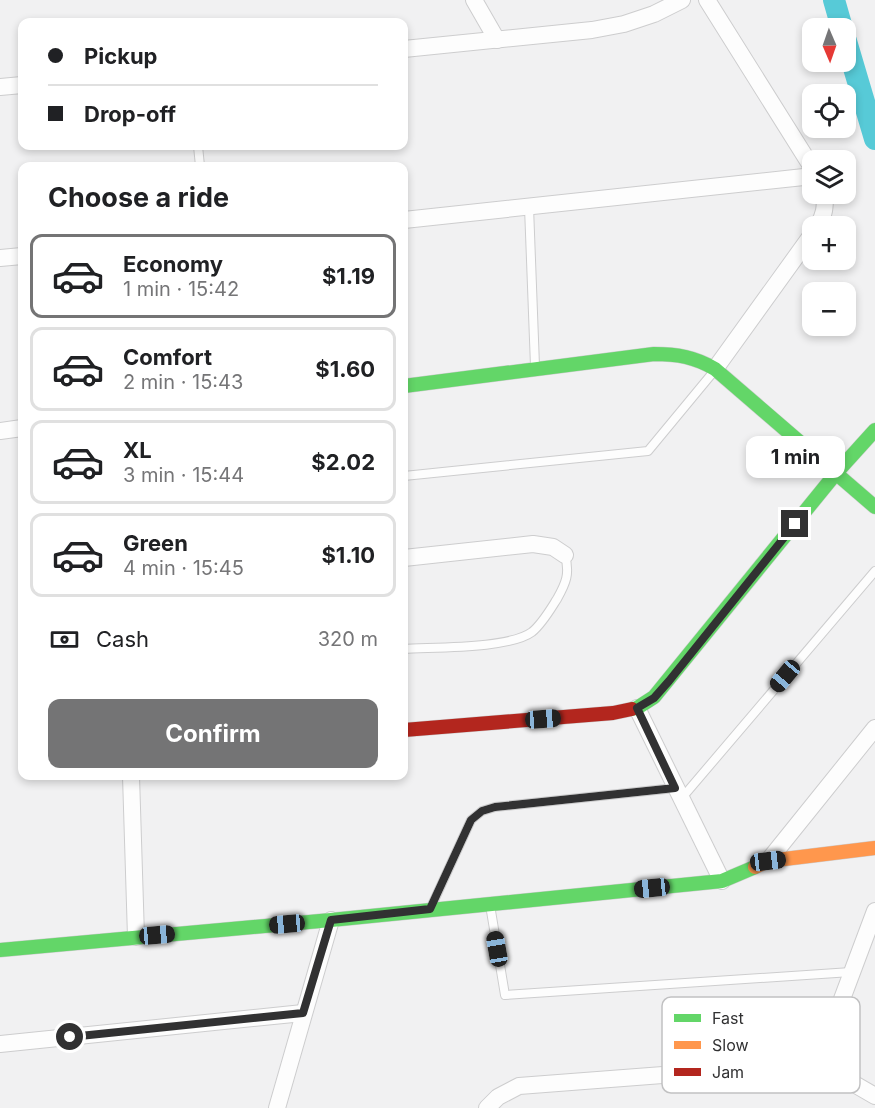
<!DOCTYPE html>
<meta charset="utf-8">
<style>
:root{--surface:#fff;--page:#f2f2f2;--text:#202124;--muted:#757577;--line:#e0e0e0;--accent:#747475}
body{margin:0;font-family:Inter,sans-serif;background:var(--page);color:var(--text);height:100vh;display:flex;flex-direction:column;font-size:22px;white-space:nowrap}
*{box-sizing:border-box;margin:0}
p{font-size:20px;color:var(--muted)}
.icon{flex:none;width:33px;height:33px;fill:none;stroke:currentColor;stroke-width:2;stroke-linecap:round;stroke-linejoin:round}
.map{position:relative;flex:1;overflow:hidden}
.side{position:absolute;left:18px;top:162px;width:390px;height:618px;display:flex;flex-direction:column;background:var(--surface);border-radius:12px;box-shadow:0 3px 9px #0003}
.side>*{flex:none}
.guide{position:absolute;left:18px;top:18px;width:390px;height:132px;border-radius:12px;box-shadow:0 3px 9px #0003;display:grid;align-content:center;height:132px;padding:0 30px;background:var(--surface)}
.needle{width:39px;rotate:178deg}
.tools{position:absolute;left:802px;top:18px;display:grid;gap:12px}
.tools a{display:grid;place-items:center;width:54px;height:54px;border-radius:12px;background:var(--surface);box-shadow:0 3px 9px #0003;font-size:30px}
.end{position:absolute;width:27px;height:27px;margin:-14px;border:8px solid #313132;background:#fff;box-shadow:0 0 0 3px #fff}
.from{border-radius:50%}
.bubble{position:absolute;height:42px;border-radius:12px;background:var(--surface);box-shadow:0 3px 9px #0003;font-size:20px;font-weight:700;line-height:42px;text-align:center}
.car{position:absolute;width:18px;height:36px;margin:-18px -9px;border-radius:8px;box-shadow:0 0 4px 2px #0007;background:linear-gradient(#222 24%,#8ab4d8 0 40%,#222 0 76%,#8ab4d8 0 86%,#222 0)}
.guide b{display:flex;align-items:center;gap:21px;height:57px;font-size:22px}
.guide b+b{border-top:2px solid var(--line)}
.guide i{width:15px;height:15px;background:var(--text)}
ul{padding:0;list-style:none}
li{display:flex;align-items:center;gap:18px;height:84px;margin:0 12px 9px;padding:0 18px;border:3px solid var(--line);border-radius:12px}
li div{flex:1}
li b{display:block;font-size:22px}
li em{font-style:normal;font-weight:700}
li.active{border-color:var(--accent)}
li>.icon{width:54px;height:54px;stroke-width:1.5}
h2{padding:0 30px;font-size:27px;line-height:72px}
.pay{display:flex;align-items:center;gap:15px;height:66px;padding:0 30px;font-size:22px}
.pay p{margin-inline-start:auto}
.primary-button{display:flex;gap:12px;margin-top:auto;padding:12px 30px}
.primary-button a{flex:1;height:69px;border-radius:12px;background:var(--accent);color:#fff;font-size:24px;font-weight:700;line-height:69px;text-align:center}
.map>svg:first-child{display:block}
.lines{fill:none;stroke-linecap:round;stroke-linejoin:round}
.canal{stroke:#57cad7;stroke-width:22}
.lane-casing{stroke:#cdcdce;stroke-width:10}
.street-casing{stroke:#cdcdce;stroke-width:18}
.fast-casing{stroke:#cdcdce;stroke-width:15}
.slow-casing{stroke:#cdcdce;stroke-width:15}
.jam-casing{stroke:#cdcdce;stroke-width:15}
.lane{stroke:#fdfdfd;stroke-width:8}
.street{stroke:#fdfdfd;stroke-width:16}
.fast{stroke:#63d668;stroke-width:14}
.slow{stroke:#ff974d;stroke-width:14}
.jam{stroke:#b3261e;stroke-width:14}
.route{stroke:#313132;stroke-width:8}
.key{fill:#fff;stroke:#c1c1c2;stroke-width:1.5}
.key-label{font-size:16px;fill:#313132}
</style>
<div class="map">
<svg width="875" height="1108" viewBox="0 0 875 1108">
<rect width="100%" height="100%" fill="#f1f1f2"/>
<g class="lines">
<!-- canal -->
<g class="canal">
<polyline points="834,0 842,28"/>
<polyline points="846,41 875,139"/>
</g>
<!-- lane casing -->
<g class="lane-casing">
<g id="lane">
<polyline points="198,146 200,166"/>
<polyline points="529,207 535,366"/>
<polyline points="404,476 648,451 715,370"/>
<path d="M404 649C433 647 509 649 532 632 542 624 550 610 557 599 566 583 570 574 565 555"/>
<polyline points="681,799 875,571"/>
<polyline points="432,905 471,820 482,811 495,807 675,788"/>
<polyline points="490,905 505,995 851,972"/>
</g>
</g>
<!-- street casing -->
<g class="street-casing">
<g id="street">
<polyline points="474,0 497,40"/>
<polyline points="707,0 813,169"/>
<polyline points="404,49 592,30 624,24 654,14 682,0"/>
<polyline points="0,87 22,85"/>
<polyline points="404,220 813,176"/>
<path d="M817 226C825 216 825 206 825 194"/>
<polyline points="0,258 22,256"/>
<polyline points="715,369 813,233"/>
<polyline points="0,431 22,428"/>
<polyline points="404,558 533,544 553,547 565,555"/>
<polyline points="637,708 722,881"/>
<polyline points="131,776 136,937"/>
<polyline points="768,861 875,728"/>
<polyline points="0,1044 303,1013"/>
<polyline points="818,1063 875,911"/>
<polyline points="277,1108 331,920"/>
<polyline points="487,1108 498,1097 519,1086 818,1063 875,1096"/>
</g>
</g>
<!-- fast casing -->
<g class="fast-casing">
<g id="fast">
<path d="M404 386 654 354C677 354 695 357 715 369L875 507"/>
<polyline points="632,709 637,708 654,697 837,472 875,430"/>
<polyline points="0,950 331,920 722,881 755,867"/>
</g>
</g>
<!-- slow casing -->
<g class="slow-casing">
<polyline id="slow" points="755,867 768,861 875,848"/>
</g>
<!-- jam casing -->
<g class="jam-casing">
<polyline id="jam" points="404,730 613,713 632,709"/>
</g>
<!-- lane -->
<use href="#lane" class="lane"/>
<!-- street -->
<use href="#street" class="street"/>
<!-- fast -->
<use href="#fast" class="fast"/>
<!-- slow -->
<use href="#slow" class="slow"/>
<!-- jam -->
<use href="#jam" class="jam"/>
</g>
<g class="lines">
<!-- route -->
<polyline class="route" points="70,1037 303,1013 331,920 430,909 471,820 482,811 495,807 675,788 637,708 654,698 669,681 795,524"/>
</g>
<!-- legend -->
<rect x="662" y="997" width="198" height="96" rx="9" class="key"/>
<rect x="674" y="1014" width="27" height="8" fill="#63d668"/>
<rect x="674" y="1041" width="27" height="8" fill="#ff974d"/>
<rect x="674" y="1068" width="27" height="8" fill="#b3261e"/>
<g class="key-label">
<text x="712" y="1024">Fast</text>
<text x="712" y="1051">Slow</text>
<text x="712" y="1078">Jam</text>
</g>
</svg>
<div class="tools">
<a><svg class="needle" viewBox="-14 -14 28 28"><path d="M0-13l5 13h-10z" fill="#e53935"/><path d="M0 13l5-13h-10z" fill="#757577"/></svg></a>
<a><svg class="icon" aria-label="locate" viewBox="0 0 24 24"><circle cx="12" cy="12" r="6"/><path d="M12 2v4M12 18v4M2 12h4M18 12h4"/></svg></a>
<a><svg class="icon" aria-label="layers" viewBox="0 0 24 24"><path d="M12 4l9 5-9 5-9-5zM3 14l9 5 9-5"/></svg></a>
<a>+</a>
<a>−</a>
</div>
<i class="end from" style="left:70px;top:1037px"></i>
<i class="end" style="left:795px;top:524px"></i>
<div class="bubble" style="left:746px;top:436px;width:99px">1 min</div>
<i class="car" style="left:785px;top:676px;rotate:220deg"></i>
<i class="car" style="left:543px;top:719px;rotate:86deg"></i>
<i class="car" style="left:768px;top:861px;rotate:83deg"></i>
<i class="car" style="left:652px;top:888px;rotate:264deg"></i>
<i class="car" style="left:287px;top:924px;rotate:265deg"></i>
<i class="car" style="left:157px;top:935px;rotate:85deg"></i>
<i class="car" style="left:497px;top:949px;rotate:350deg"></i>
<div class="guide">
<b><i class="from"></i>Pickup</b>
<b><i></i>Drop-off</b>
</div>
<section class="side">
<h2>Choose a ride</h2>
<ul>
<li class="active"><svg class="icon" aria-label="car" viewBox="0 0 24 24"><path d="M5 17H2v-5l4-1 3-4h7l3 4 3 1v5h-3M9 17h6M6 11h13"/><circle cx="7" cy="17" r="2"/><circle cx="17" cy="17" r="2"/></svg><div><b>Economy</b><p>1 min · 15:42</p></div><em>$1.19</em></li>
<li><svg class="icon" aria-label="car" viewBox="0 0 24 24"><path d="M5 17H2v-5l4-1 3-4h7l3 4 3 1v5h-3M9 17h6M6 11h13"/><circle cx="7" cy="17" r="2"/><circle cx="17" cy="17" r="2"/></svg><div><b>Comfort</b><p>2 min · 15:43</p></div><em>$1.60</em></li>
<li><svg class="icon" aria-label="car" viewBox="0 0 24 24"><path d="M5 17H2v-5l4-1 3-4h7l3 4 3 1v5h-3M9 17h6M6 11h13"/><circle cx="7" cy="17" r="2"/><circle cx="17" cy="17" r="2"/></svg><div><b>XL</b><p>3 min · 15:44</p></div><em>$2.02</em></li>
<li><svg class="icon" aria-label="car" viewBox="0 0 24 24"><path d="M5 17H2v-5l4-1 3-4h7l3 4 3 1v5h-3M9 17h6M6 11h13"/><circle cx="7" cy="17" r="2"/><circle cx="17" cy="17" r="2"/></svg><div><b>Green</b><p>4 min · 15:45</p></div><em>$1.10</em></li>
</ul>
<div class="pay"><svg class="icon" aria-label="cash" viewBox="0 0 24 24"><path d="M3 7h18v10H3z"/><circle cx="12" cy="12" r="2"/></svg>Cash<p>320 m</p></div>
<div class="primary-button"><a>Confirm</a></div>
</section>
</div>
